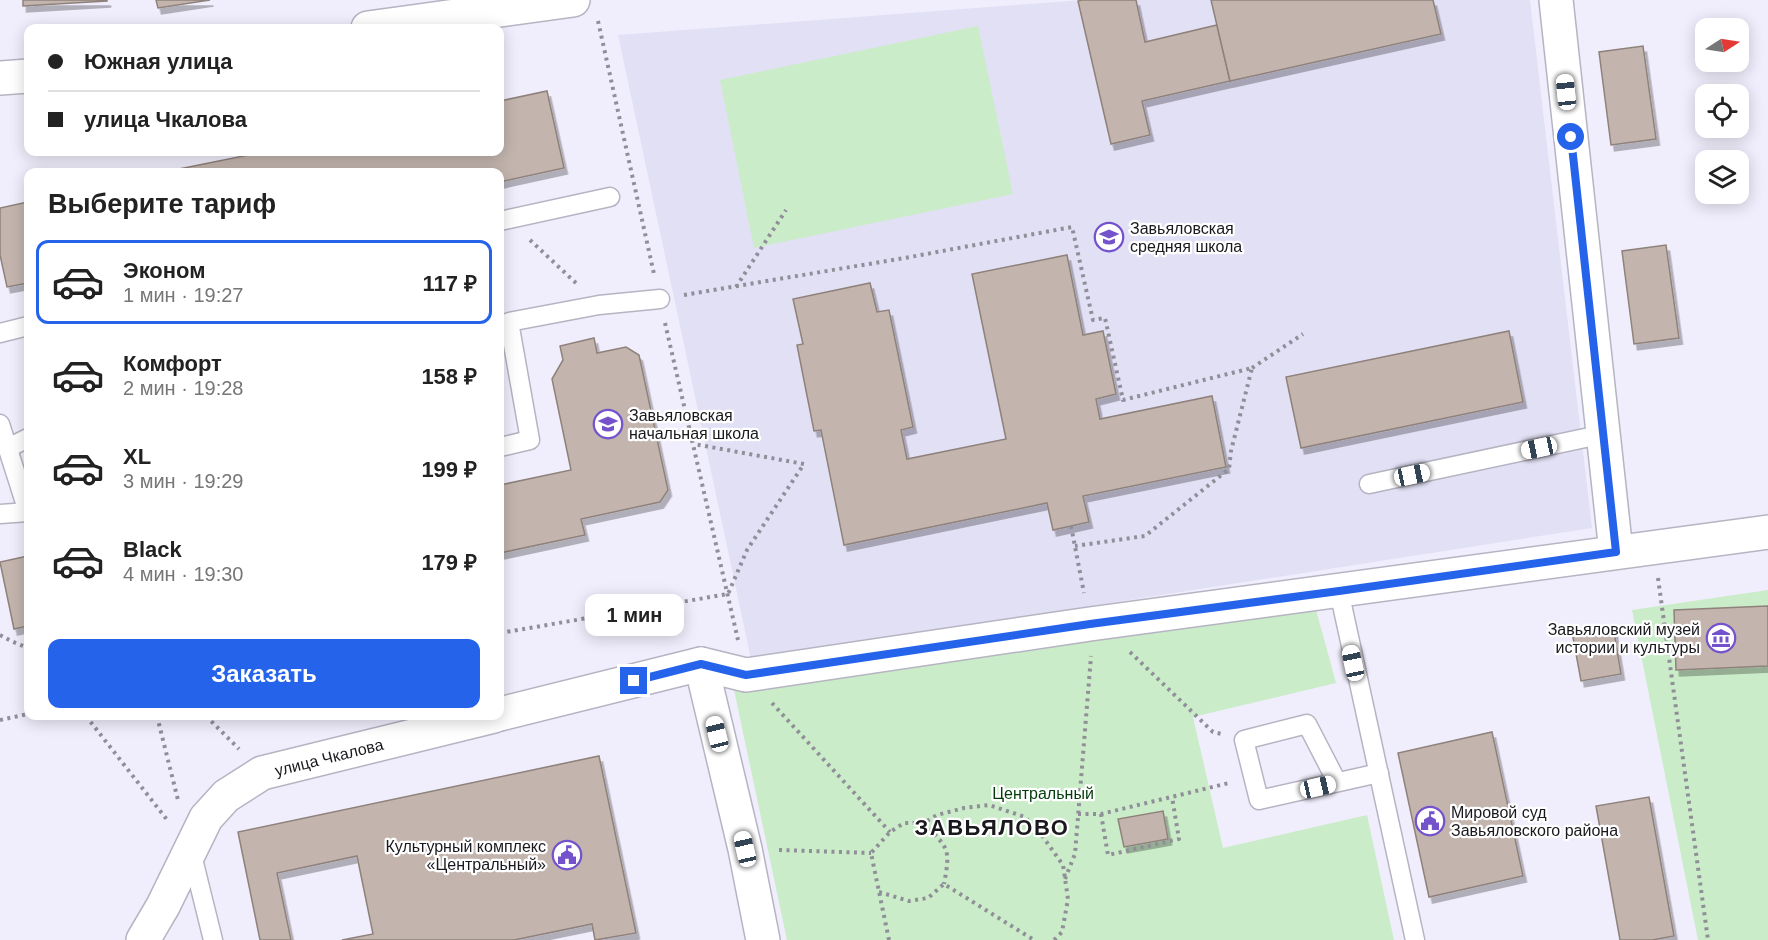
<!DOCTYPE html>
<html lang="ru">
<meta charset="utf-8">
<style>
:root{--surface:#fff;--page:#f2f2f2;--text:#222;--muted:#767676;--line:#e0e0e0;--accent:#2563eb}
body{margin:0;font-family:Arial,sans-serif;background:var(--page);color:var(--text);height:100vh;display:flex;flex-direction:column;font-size:22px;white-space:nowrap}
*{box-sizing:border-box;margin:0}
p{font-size:20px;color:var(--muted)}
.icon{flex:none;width:33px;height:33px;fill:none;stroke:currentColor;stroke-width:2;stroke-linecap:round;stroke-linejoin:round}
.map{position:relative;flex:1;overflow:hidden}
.panel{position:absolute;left:24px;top:168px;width:480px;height:552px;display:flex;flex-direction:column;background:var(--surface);border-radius:12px;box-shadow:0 3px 15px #0003}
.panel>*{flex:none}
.guide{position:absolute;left:24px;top:24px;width:480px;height:132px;border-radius:12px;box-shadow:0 3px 15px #0003;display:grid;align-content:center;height:132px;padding:0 24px;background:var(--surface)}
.needle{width:39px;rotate:78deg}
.buttons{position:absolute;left:1695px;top:18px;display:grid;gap:12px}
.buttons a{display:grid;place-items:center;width:54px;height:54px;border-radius:12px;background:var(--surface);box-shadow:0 3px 15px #0003;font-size:30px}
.end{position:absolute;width:27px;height:27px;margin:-14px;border:8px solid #2563eb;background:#fff;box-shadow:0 0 0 3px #fff}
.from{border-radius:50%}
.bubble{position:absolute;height:42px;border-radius:12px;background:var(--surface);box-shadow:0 3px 15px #0003;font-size:20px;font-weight:700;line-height:42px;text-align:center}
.car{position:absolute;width:18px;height:36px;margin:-18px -9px;border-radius:8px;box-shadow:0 0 4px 2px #0007;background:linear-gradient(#fff 24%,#345 0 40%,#fff 0 76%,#345 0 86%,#fff 0)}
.guide b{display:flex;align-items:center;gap:21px;height:57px;font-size:22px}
.guide b+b{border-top:2px solid var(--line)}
.guide i{width:15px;height:15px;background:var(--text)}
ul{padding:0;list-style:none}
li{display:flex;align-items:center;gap:18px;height:84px;margin:0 12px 9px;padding:0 12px;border:3px solid transparent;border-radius:12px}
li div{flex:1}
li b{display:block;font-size:22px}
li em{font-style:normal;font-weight:700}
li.active{border-color:var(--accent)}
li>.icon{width:54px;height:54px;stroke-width:1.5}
h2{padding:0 24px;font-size:27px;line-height:72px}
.cta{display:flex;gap:12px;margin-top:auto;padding:12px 24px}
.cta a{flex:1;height:69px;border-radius:12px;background:var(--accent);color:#fff;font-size:24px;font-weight:700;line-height:69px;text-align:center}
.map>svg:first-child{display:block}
.built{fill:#e2e0f5}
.green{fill:#caecc8}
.building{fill:#c3b5ae;stroke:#8f827b;stroke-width:1.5;filter:url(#shadow)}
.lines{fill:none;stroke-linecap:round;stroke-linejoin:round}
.service-casing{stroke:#b6b4c2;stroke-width:21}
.minor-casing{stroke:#b6b4c2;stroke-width:36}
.path{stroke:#908f99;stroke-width:4;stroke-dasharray:3 4.5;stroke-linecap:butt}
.service{stroke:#fff;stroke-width:18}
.minor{stroke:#fff;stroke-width:33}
.route{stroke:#2563eb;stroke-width:8}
.labels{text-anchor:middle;stroke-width:4.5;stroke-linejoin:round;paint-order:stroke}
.poi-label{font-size:16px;fill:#19181d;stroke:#fff;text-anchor:start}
.street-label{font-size:16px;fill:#19181d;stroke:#fff}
.park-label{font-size:16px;fill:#023c08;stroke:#fff}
.district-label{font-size:22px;font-weight:bold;letter-spacing:1.5px;fill:#19181d;stroke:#fff}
</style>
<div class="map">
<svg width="1768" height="940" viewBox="0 0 1768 940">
<defs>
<filter id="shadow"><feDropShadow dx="3.5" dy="6" stdDeviation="0" flood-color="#0004"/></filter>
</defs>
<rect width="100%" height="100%" fill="#f0eefc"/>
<!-- built -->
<polygon class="built" points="1082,0 1530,0 1592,528 751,659 618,35"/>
<!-- green -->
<g class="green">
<polygon points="978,26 1013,194 754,248 720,80"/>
<polygon points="1768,590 1768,940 1698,940 1632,610"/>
<polygon points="1315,606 1336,683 1193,717 1223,848 1367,815 1394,940 787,940 734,690"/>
</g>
<!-- building -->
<g class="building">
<polygon points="23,0 107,0 107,1 23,6"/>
<polygon points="156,0 210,0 158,8"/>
<polygon points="1082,0 1136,0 1145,42 1217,25 1230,81 1142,101 1150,135 1111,144 1078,1"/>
<polygon points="1211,0 1433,0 1441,34 1230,81"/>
<polygon points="1643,46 1656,139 1611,145 1599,52"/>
<polygon points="547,91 564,168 500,182 500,172 164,172 263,152 500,152 500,101"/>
<polygon points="28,202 28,283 7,287 0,255 0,208"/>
<polygon points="1666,245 1679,338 1634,344 1622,251"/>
<polygon points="1067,255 1083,335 1103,331 1116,394 1096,399 1100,419 1212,396 1226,467 1083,496 1089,522 1053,530 1047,503 844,545 821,430 814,431 797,345 803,344 793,299 870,283 877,312 889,310 913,427 901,430 907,459 1006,439 972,274"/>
<polygon points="1509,331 1523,402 1301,448 1286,377"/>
<polygon points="594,338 597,353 626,347 639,355 668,490 660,502 581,519 585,535 500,553 500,485 571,470 552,379 563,360 560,346"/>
<polygon points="28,556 28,626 14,629 0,562"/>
<polygon points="1768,606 1768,666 1676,670 1674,610"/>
<polygon points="1613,625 1621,674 1581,681 1572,632"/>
<polygon points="1492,732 1523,876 1429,897 1398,753"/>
<polygon points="599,756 636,933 595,940 592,924 514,940 342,940 373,934 357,856 277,873 291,940 260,940 238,832"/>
<polygon points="1649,797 1674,936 1652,940 1620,940 1596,806"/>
<polygon points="1163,811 1168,839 1124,847 1118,819"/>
</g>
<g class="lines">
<!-- service casing -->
<g class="service-casing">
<g id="service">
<polyline points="500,221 610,197"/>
<polyline points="0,333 28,326"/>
<polyline points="0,424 28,512"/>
<polyline points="500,447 530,440 509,322 599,305 660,299"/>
<polyline points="8,448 28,438"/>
<polyline points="1369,484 1604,434"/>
<polyline points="0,514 28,512"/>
<polyline points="1339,591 1415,940"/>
<polyline points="1337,782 1307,724 1244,740 1259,800 1379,773"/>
<polyline points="191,851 213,940"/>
</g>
</g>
<!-- minor casing -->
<g class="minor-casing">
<g id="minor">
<polyline points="1556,0 1616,552"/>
<polyline points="368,28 573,0"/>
<polyline points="0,78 28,76"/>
<polyline points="701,664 745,849 763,940"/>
<polyline points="500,714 701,664 746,675 1090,624 1768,532"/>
<polyline points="143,940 163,906 206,818 226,796 262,773 494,716"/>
</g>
</g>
<!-- path -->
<g class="path">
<polyline points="598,21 654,274"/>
<polyline points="530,240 577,284"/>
<polyline points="736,287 786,210"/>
<polyline points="684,295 910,257 1072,227 1093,320 1105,318 1123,400 1252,368 1231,451 1229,469 1145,536 1075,546"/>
<polyline points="665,323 738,640"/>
<polyline points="1252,368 1303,334"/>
<polyline points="1071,526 1084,593"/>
<polyline points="1658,578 1708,940"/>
<polyline points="500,633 728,594 747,550 804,464 694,444"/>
<polyline points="0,635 11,641 28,648"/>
<polyline points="1130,652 1213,732 1222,734"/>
<polyline points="772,703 890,832"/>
<polyline points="86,716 168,821"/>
<polyline points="157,716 178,800"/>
<polyline points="206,716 239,749"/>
<polyline points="0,720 28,714"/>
<polyline points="1078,814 1101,814 1229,783"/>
<polyline points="1101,814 1108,855 1179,839 1172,797"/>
<path d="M924 823C948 849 951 847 944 884"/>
<polyline points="779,850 871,853"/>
<polyline points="1065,879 1075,854 1091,656"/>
<polyline points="879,892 909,901 928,898 944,884 1034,940"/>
<polyline points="889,940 871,853 890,832 904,823 924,823 937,815 964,808 989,805 1025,817 1043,837 1063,865 1068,899 1062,932 1054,940"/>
</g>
<!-- service -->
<use href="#service" class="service"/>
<!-- minor -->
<use href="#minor" class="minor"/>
</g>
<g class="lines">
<!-- route -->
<polyline class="route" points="634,681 701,664 746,675 1090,624 1339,591 1616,552 1571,137"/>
</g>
<!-- icons -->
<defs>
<g id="school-ring" transform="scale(1.5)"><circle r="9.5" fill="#fff" stroke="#7352cc" stroke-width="1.5"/><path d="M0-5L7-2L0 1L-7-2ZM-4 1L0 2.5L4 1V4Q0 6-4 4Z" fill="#7352cc"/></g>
<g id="museum-ring" transform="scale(1.5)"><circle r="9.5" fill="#fff" stroke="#7352cc" stroke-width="1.5"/><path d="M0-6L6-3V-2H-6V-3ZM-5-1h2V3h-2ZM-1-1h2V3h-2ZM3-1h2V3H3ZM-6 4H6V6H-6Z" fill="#7352cc"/></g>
<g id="civic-ring" transform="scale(1.5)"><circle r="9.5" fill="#fff" stroke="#7352cc" stroke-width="1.5"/><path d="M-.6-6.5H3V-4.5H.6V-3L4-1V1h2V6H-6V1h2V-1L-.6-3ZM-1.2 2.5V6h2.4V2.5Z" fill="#7352cc"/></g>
</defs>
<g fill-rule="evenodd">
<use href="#school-ring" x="1109" y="237"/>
<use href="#school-ring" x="608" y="424"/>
<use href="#museum-ring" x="1721" y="638"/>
<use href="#civic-ring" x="1430" y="821"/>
<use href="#civic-ring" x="567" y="855"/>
</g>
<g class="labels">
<!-- poi labels -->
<g class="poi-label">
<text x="1130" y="234">Завьяловская<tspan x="1130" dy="18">средняя школа</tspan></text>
<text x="629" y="421">Завьяловская<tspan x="629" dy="18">начальная школа</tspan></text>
<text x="1700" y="635" text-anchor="end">Завьяловский музей<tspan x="1700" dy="18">истории и культуры</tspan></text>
<text x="1451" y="818">Мировой суд<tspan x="1451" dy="18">Завьяловского района</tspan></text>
<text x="546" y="852" text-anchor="end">Культурный комплекс<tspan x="546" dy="18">«Центральный»</tspan></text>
</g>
<!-- street labels -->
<g class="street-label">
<text transform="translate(329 757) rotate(-14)" y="6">улица Чкалова</text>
</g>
<!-- park labels -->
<g class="park-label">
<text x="1043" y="799">Центральный</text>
</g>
<!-- district labels -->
<g class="district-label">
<text x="992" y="835">ЗАВЬЯЛОВО</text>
</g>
</g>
</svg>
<div class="buttons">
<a><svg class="needle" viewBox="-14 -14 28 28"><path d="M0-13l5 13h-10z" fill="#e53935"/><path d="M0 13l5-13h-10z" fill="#767676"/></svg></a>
<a><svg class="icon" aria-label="locate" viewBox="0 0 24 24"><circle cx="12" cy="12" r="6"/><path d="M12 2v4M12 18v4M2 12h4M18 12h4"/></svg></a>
<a><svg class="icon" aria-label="layers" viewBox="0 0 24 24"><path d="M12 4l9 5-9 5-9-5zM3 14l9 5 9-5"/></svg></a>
</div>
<i class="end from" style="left:1571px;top:137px"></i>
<i class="end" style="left:634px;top:681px"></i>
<div class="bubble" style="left:585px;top:594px;width:99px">1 мин</div>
<i class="car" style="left:1566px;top:92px;rotate:354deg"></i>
<i class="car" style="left:1539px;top:448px;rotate:258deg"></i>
<i class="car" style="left:1412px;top:475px;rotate:78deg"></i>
<i class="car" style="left:1353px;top:663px;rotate:348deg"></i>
<i class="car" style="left:717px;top:734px;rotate:346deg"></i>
<i class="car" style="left:1318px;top:787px;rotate:77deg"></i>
<i class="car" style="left:745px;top:849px;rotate:347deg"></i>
<div class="guide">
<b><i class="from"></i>Южная улица</b>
<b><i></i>улица Чкалова</b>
</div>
<section class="panel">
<h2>Выберите тариф</h2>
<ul>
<li class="active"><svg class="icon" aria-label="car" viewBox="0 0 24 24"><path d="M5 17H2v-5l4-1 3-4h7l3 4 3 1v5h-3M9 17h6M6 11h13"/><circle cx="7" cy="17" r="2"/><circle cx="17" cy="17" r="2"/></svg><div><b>Эконом</b><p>1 мин · 19:27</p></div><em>117 ₽</em></li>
<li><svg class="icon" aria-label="car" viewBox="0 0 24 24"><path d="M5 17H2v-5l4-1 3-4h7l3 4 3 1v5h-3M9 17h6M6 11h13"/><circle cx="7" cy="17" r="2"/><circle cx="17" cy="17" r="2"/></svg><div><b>Комфорт</b><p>2 мин · 19:28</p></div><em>158 ₽</em></li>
<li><svg class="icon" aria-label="car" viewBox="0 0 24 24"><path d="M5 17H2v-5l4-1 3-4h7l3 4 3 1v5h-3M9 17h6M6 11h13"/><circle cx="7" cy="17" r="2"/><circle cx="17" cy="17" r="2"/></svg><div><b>XL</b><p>3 мин · 19:29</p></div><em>199 ₽</em></li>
<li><svg class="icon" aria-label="car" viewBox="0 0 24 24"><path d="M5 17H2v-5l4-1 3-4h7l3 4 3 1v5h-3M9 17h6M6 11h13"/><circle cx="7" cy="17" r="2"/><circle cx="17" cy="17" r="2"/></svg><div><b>Black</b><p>4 мин · 19:30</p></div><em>179 ₽</em></li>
</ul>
<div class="cta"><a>Заказать</a></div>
</section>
</div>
